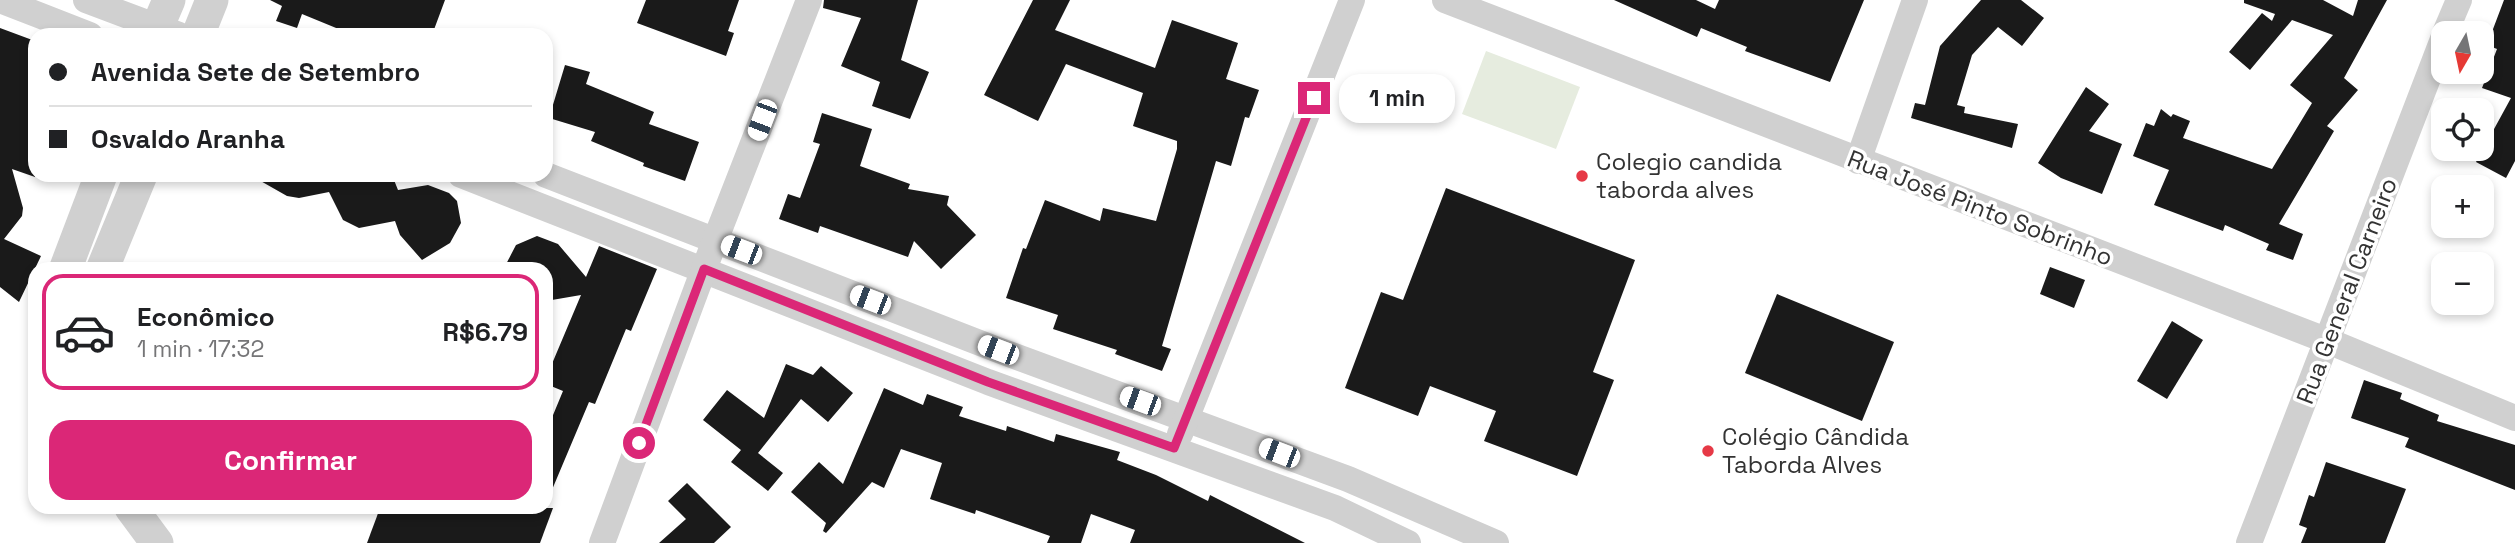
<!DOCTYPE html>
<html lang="pt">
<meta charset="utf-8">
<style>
:root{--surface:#fff;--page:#f6f6f6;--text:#202124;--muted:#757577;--line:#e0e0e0;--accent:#db2777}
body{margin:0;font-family:"Space Grotesk",sans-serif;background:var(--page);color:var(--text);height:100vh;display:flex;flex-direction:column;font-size:26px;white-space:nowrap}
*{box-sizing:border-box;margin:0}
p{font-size:23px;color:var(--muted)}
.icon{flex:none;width:38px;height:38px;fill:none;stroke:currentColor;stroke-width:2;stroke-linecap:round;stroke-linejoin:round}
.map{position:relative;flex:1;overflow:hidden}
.details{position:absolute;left:28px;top:262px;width:525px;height:252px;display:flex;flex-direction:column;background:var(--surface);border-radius:21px;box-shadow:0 4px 10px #0003}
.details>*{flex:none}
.guide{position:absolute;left:28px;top:28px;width:525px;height:154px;border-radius:21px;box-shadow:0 4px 10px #0003;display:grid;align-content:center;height:154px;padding:0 21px;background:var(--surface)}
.needle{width:46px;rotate:189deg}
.fabs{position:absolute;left:2431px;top:21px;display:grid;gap:14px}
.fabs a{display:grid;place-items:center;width:63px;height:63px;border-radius:14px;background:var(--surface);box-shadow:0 4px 10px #0003;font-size:35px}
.end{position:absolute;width:32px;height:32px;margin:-16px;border:9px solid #db2777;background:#fff;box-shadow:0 0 0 4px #fff}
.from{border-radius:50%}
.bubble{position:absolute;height:49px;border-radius:21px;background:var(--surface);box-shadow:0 4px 10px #0003;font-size:23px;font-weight:800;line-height:49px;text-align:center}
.car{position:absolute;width:21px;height:42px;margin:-21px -10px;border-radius:9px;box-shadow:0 0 5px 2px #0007;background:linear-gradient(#fff 24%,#345 0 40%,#fff 0 76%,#345 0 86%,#fff 0)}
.guide b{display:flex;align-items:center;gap:24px;height:66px;font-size:26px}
.guide b+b{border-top:2px solid var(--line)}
.guide i{width:18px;height:18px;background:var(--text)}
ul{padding:12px 0 0;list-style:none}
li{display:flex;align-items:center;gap:21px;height:116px;margin:0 14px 10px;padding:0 7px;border:4px solid transparent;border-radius:21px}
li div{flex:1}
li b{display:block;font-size:26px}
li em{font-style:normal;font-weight:800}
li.current{border-color:var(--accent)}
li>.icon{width:63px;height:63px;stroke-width:1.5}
.button{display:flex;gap:14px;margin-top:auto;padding:14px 21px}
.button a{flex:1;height:80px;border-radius:21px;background:var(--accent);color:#fff;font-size:28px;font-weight:800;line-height:80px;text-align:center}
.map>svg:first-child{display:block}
.green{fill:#e6ecdf}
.building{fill:#1a1a1a}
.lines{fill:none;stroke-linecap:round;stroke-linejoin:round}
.minor{stroke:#d0d0d0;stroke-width:26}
.tertiary{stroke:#d0d0d0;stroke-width:33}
.route{stroke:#db2777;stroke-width:9}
.poi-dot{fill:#e63946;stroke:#fff;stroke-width:2.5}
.labels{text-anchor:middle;stroke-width:7;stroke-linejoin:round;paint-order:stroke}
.poi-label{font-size:24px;fill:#333;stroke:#fff;text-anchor:start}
.street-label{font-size:24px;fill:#333;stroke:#fff}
</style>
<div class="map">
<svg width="2515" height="543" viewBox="0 0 2515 543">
<rect width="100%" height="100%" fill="#fff"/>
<!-- green -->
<polygon class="green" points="1486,51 1580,87 1556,149 1462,114"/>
<!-- building -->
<g class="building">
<polygon points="270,0 445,0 432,35 339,35 341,30 302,14 297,28 276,21 282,6"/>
<polygon points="646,0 739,0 728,31 734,33 726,56 637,23"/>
<polygon points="824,0 918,0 901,60 929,72 910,119 872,106 880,82 841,66 861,18 823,8"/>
<polygon points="1033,0 1070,0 1055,30 1155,68 1172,20 1238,43 1226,79 1259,90 1249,118 1245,117 1231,166 1216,161 1162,346 1171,349 1162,371 1115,354 1117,350 1053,329 1058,315 1006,298 1023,248 1026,249 1045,200 1100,221 1103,208 1156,221 1177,149 1177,141 1133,126 1143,93 1066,64 1038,121 984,95"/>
<polygon points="1614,0 1696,0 1715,9 1719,0 1864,0 1830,82 1745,51 1747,47 1701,28 1697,37"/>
<polygon points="1981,0 2021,0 2044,18 2022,46 1998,27 1972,55 1957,105 1965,107 1964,113 2018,124 2012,148 1911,118 1915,103 1925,105 1940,46"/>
<polygon points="2244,0 2323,0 2353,16 2358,0 2387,0 2344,78 2358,90 2327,126 2334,131 2279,224 2303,234 2293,260 2266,250 2269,244 2225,225 2223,231 2154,205 2169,170 2133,156 2146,123 2154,126 2161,109 2171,117 2173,114 2190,121 2183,138 2272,169 2312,103 2290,85 2333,35 2292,20 2250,70 2229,52 2262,13 2272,21 2275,14 2244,3"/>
<polygon points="2504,0 2515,0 2515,161 2506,178 2476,162 2511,98 2482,88 2497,49 2487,45"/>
<polygon points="0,28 35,41 35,177 12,169 23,208 22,216 4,239 41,256 19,302 0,287"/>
<polygon points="565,65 590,72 586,84 654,112 649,124 699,142 685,181 643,166 644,163 591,141 595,132 549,118"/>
<polygon points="2086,87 2109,104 2089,131 2122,144 2102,194 2061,178 2038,163"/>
<polygon points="822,113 872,129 860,166 910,184 908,189 949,196 947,205 976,235 941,269 914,241 908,257 820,226 818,233 779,219 788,194 800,198 820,144 813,142"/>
<polygon points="250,175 392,175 398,190 428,185 449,193 457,201 461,223 450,243 422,260 400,235 395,221 359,228 343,220 329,192 299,198 287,196"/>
<polygon points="1446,188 1635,260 1593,372 1614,380 1577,476 1484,441 1496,411 1430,386 1418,416 1345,388 1381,292 1403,300"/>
<polygon points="537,236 558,244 586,277 599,246 657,269 631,331 626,329 595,404 589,402 546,504 546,432 563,391 546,384 546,378 581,295 546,301 546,270 503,270 516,245"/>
<polygon points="2050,267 2085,280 2074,308 2040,294"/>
<polygon points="1777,294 1894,342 1862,421 1745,373"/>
<polygon points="2172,321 2203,340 2167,399 2137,381"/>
<polygon points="786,364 813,375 821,366 853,393 828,422 801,399 758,453 783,473 768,491 731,462 741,450 703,420 727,390 764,418"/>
<polygon points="2364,380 2402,393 2400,399 2439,415 2437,421 2515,445 2515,490 2405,447 2409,438 2351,418"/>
<polygon points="884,388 923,405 927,394 963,407 959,416 1006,431 1007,426 1054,442 1056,434 1120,452 1117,460 1156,475 1208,501 1210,495 1305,543 1130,543 1135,530 1091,514 1081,543 1047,543 1050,536 976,510 975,514 930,499 942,463 901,449 884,488 872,482 826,533 823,531 826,523 791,492 819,462 843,484"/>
<polygon points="2326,462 2406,489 2385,543 2301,543 2307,528 2299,525 2309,495 2314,497"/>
<polygon points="687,483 731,527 714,543 659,543 686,519 668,501"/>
<polygon points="380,508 553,508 540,543 367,543"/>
</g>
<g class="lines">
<!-- minor -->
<g class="minor">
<polyline points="0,0 90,35"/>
<polyline points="86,0 179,35"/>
<polyline points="1445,0 2328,341 2515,418"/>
<polyline points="2445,33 2459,0"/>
<polyline points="1858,161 1915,0"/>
<polyline points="461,175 988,382 1335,508 1408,543"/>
<polyline points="546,175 998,350 1348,479 1496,543"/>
<polyline points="1180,434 1352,0"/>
<polyline points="602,543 704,269 809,0"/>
<polyline points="2249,543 2443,39"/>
</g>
<!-- tertiary -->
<g class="tertiary">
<polyline points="154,35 169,0"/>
<polyline points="198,35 212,0"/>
<polyline points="65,270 101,175"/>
<polyline points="102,270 141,175"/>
<polyline points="131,508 157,543"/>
</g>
</g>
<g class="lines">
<!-- route -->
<polyline class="route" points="639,443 704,269 988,382 1174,448 1314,98"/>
</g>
<!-- markers -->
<g class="poi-dot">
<circle cx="1582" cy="176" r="7"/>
<circle cx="1708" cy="451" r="7"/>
</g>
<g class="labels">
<!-- poi labels -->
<g class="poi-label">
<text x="1596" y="170">Colegio candida<tspan x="1596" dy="28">taborda alves</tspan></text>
<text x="1722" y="445">Colégio Cândida<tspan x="1722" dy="28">Taborda Alves</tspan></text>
</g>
<!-- street labels -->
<g class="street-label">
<text transform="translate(1980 208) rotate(21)" y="8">Rua José Pinto Sobrinho</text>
<text transform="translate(2347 291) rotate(-69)" y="8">Rua General Carneiro</text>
</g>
</g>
</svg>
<div class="fabs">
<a><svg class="needle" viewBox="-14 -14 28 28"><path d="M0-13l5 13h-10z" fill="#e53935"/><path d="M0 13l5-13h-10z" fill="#757577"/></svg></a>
<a><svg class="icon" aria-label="locate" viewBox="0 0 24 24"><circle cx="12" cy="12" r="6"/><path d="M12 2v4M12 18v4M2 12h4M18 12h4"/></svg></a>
<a>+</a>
<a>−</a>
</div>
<i class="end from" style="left:639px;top:443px"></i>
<i class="end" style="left:1314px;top:98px"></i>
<div class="bubble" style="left:1339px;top:74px;width:116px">1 min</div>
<i class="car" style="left:762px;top:120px;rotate:201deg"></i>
<i class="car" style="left:741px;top:250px;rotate:291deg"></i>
<i class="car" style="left:870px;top:300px;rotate:291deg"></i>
<i class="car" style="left:998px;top:350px;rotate:291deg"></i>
<i class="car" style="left:1140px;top:401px;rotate:290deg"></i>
<i class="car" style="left:1279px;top:453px;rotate:291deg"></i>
<div class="guide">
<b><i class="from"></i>Avenida Sete de Setembro</b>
<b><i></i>Osvaldo Aranha</b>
</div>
<section class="details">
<ul>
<li class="current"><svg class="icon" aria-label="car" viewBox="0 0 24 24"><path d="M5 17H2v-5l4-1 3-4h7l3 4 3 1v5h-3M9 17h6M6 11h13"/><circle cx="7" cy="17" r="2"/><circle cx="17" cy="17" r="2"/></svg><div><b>Econômico</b><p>1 min · 17:32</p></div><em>R$6.79</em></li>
</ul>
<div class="button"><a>Confirmar</a></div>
</section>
</div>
